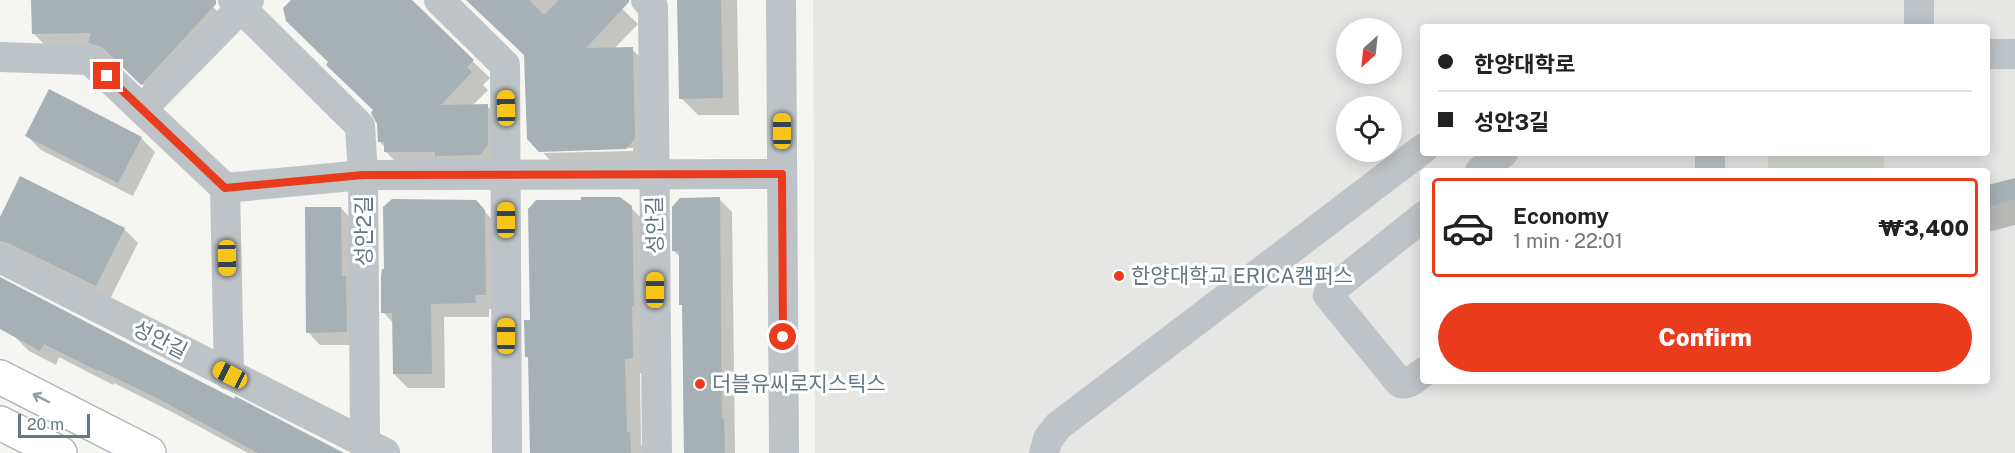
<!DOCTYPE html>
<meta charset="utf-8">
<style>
:root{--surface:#fff;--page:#f6f6f6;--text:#222;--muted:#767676;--line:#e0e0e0;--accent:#ea3b1d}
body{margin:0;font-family:"Public Sans","Noto Sans KR",sans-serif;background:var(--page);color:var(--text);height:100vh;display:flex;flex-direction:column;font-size:22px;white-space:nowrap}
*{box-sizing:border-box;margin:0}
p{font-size:20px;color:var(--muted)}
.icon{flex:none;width:33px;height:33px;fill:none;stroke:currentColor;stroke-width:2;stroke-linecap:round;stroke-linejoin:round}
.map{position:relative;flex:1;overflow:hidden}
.side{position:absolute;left:1420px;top:168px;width:570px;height:216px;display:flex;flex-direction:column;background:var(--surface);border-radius:6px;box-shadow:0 3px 15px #0003}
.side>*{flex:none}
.top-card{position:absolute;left:1420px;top:24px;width:570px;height:132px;border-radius:6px;box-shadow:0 3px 15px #0003;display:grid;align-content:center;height:132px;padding:0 18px;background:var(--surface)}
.needle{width:39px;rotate:207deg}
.tools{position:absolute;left:1336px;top:18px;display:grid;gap:12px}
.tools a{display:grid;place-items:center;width:66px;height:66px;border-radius:50%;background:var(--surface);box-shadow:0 3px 15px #0003;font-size:30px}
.scale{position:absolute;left:18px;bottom:15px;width:72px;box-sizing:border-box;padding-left:6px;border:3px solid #637883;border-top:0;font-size:16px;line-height:21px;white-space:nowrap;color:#637883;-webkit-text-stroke:4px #fff;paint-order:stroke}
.end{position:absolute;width:27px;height:27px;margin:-14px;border:8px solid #ea3b1d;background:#fff;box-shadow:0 0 0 3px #fff}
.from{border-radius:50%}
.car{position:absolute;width:18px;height:36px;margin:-18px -9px;border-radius:8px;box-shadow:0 0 4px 2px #0007;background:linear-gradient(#f5c518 24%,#345 0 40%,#f5c518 0 76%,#345 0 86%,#f5c518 0)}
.top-card b{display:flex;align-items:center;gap:21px;height:57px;font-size:22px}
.top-card b+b{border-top:2px solid var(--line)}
.top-card i{width:15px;height:15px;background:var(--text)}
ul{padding:10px 0 0;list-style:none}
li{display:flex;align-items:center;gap:18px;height:99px;margin:0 12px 9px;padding:0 6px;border:3px solid transparent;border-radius:6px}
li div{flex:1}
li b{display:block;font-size:22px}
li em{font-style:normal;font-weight:800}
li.on{border-color:var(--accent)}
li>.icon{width:54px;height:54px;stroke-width:1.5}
.primary-button{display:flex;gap:12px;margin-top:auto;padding:12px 18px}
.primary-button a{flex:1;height:69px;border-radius:36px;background:var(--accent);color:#fff;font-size:24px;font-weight:800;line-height:69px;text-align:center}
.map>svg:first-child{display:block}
.built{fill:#e6e6e5;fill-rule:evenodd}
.pitch{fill:#d5dad0}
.shadow{fill:#0003}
.building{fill:#a7b1b5}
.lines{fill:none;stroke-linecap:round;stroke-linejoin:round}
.major-casing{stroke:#b1b7ba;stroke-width:36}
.minor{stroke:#bdc3c6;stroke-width:30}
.major{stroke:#fff;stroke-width:33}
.oneway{stroke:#92a0a8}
.route{stroke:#ea3b1d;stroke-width:8}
.poi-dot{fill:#ea3b1d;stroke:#fff;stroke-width:2}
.labels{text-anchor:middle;stroke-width:6;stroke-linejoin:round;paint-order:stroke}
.street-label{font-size:21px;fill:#637883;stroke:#fff}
.poi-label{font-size:21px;fill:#637883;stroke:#fff;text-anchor:start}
</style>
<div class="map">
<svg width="2015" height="453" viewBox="0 0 2015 453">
<rect width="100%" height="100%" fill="#f5f5f1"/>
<!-- built -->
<path class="built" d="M813 0H2015V453H815ZM1424 27H1988V153H1424ZM1347 28H1392V74H1347ZM1347 106H1392V152H1347ZM1424 171H1988V381H1424Z"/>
<!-- pitch -->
<rect class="pitch" x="1768" y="153" width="116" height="18"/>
<!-- shadow -->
<g class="shadow">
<polygon points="33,0 206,0 229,23 158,99 119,63 105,58 49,49 33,33"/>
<polygon points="293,0 409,0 490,78 483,85 488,90 472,106 487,106 504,123 505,163 403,169 386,152 386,148 380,142 375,110 330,62"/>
<polygon points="468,0 613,0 638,24 614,49 632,49 647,64 641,164 556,166 543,153 633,151 633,148 541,150 526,55"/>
<polygon points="679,0 737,0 739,115 698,115 681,98"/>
<polygon points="27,136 141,138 155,152 133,196 41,150"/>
<polygon points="2015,179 2015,225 1988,232 1988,186"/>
<polygon points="719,199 732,212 735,453 684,453 683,307 681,304 680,257 674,251"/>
<polygon points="475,202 499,226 500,309 489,309 489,317 444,317 445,388 408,388 394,374 393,323 383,312"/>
<polygon points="341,208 353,221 359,345 320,345 308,332"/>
<polygon points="631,208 647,223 647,373 640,373 641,445 645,449 645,453 531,453 529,359 526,356 532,322"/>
<polygon points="0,220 124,229 138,243 110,299 0,245"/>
<polygon points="0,279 319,442 330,453 248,453 174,413 114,383 113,385 59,357 56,365 29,351 14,336 0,308"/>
</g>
<!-- building -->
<g class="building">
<polygon points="31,0 216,0 216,4 141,85 102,47 88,43 91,33 32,34"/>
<polygon points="291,0 412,0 474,60 467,67 472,72 441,105 488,104 488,145 480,155 435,156 435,152 384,152 384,142 378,142 377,124 371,113 373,110 326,65 328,62 286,21 283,8"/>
<polygon points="466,0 529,0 544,15 559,0 629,0 629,2 586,48 633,47 635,139 626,149 539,152 527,139 524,55"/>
<polygon points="677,0 721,0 723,98 679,99"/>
<polygon points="49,89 142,137 118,183 25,136"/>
<polygon points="20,176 125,228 96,286 8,243 0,241 0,217"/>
<polygon points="2015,178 2015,199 1988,207 1988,185"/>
<polygon points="581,197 620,197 632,206 634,306 632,306 633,358 625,359 627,432 630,432 631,453 530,453 528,357 525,357 524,320 530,320 528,209 536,200 581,200"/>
<polygon points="720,197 722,419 724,419 725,453 684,453 682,305 679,305 679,251 672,251 672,207 680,198"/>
<polygon points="392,199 476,200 485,210 486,295 475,295 476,303 431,304 432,374 393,374 392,313 381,313 381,276 382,269 384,269 383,207"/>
<polygon points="305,207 341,207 342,276 346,276 347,332 306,333"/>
<polygon points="0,277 234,399 235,396 344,453 258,453 157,398 99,370 98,371 44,344 40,351 0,329"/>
</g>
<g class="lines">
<!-- major casing -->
<g class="major-casing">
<g id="major">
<polyline points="0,377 149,453"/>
<polyline points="0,423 60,453"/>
</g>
</g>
<!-- minor -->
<g class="minor">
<polyline points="233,0 360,126 363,175 365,443"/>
<polyline points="439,0 505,65 507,453"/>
<polyline points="646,0 653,7 657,453"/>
<polyline points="781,0 784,453"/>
<polyline points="1919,0 1919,27"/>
<polyline points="1988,54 2015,54"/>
<polyline points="0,57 90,60 225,188 229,375"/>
<polyline points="142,109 249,0"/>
<polyline points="1710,153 1710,171"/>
<polyline points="1480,171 1503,153"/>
<polyline points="225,188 363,175 782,174"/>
<path d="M1424 216 1330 291 1328 295 1400 383C1409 386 1416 377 1424 372"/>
<polyline points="0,258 385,453"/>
<polyline points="1044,453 1048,439 1058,426 1424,148"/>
</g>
<!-- major -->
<use href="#major" class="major"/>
</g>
<!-- one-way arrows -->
<defs><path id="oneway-shaft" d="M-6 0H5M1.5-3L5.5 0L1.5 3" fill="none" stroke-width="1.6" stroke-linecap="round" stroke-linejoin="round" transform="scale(1.5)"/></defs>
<use class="oneway" href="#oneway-shaft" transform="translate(41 398) rotate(-153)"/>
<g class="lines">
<!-- route -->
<polyline class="route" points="107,76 225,188 363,175 782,174 783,337"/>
</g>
<!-- markers -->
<g class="poi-dot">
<circle cx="1119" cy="276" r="6"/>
<circle cx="700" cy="384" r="6"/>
</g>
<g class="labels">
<!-- street labels -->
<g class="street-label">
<text transform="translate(655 225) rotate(-91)" y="7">성안길</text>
<text transform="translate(364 231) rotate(-90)" y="7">성안2길</text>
<text transform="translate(160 340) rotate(27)" y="7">성안길</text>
</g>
<!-- poi labels -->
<g class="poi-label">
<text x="1131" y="283">한양대학교 ERICA캠퍼스</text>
<text x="712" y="391">더블유씨로지스틱스</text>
</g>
</g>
</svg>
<div class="tools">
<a><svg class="needle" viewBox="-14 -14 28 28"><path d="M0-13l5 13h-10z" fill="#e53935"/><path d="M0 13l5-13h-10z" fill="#767676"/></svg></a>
<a><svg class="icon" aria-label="locate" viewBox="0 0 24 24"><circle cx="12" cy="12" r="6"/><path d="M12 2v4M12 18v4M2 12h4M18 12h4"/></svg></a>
</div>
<div class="scale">20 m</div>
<i class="end from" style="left:783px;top:337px"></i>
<i class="end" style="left:107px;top:76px"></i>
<i class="car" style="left:506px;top:108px;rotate:359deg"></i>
<i class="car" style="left:782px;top:131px;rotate:0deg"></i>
<i class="car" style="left:506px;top:220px;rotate:0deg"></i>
<i class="car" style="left:227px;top:258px;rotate:179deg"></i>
<i class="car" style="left:655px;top:290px;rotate:0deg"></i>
<i class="car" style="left:506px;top:336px;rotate:0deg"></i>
<i class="car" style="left:230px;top:375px;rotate:297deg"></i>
<div class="top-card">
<b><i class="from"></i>한양대학로</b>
<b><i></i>성안3길</b>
</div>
<section class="side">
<ul>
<li class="on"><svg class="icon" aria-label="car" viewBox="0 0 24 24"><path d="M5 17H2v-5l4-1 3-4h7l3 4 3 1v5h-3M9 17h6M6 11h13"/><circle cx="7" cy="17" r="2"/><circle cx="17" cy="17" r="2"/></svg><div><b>Economy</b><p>1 min · 22:01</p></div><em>₩3,400</em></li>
</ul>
<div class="primary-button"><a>Confirm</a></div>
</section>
</div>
